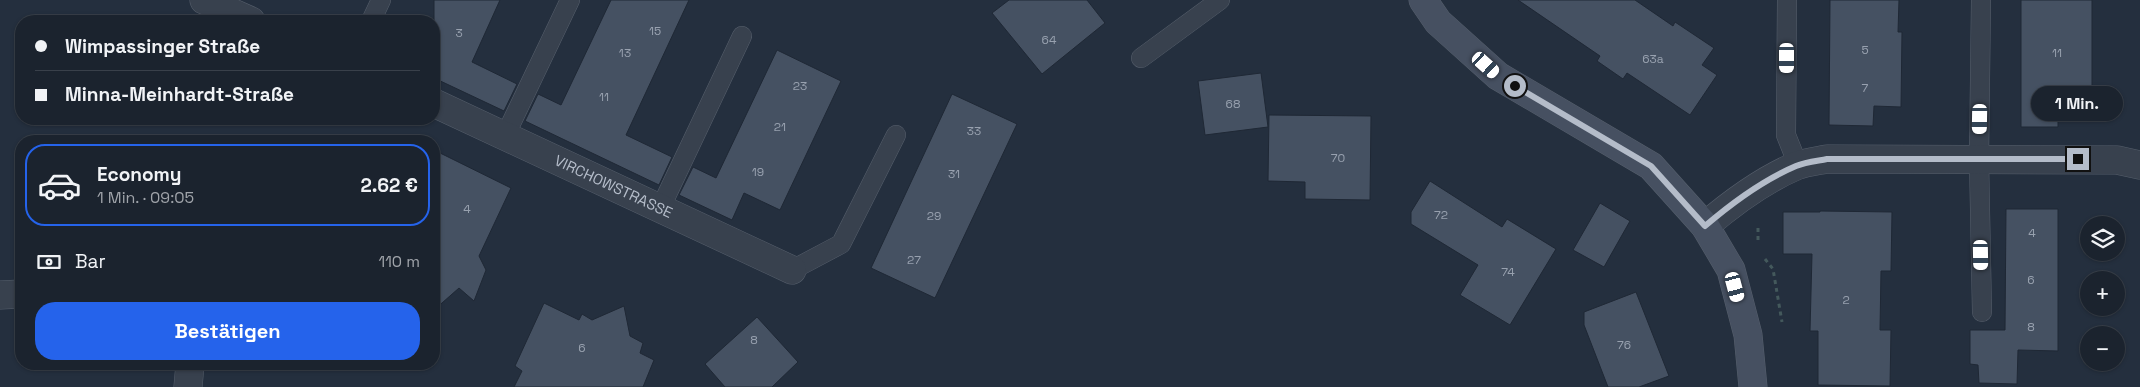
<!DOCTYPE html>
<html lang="de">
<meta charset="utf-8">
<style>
:root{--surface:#1b232e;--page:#282f3a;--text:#f1f3f6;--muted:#a0a4aa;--line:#39404a;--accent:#2563eb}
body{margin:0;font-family:"Space Grotesk",sans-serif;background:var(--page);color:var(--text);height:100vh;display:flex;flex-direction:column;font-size:19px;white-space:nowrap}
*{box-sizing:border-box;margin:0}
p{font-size:16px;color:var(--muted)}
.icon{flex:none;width:28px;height:28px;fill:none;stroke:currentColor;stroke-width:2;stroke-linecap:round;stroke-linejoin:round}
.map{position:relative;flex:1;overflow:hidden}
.panel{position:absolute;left:15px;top:135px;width:425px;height:235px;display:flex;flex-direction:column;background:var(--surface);border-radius:20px;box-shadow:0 1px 4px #0004,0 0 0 1px var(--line)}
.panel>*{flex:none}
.hud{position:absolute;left:15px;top:15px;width:425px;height:110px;border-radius:20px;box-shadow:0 1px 4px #0004,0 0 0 1px var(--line);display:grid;align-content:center;height:110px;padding:0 20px;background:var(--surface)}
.tools{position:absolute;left:2080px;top:216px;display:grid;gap:10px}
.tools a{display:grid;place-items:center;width:45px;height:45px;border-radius:50%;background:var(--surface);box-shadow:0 1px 4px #0004,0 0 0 1px var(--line);font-size:25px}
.end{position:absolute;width:22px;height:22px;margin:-11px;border:6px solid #b4bcc9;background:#111;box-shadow:0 0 0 2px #111}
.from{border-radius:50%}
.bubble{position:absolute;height:35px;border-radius:18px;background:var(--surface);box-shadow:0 1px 4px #0004,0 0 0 1px var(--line);font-size:16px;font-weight:700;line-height:35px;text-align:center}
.car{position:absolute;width:15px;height:30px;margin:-15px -8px;border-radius:6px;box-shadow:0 0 4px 1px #0007;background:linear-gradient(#fff 24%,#345 0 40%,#fff 0 76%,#345 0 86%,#fff 0)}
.hud b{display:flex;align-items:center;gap:18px;height:48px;font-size:19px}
.hud b+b{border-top:1px solid var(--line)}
.hud i{width:12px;height:12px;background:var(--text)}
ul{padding:9px 0 0;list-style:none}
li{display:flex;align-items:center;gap:15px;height:82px;margin:0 10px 8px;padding:0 10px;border:2px solid transparent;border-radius:20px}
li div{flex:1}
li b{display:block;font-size:19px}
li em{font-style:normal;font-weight:700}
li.current{border-color:var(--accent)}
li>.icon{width:45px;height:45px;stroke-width:1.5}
.pay{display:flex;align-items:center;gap:12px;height:55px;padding:0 20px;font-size:19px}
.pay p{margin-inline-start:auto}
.action{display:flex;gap:10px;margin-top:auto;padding:10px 20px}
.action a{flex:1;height:58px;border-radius:20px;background:var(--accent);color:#fff;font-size:20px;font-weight:700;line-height:58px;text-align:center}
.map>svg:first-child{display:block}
.building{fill:#455162;stroke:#1f2835}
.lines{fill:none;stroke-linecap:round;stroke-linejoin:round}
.lane-casing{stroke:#565f6c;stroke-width:20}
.street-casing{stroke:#565f6c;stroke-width:29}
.secondary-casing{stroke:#565f6c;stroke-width:29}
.path{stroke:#44595c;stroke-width:3;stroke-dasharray:4 4;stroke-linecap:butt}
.lane{stroke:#38414e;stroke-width:19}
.street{stroke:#38414e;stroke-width:28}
.secondary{stroke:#465061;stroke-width:28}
.route{stroke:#b4bcc9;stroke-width:6}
.labels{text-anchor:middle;stroke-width:4;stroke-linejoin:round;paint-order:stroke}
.number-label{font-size:12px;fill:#98a1af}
.street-label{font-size:15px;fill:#b4bcc9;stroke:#1d2633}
</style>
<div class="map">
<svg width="2140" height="387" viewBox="0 0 2140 387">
<rect width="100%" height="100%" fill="#242f3e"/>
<!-- building -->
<g class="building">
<polygon points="434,0 500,0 472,62 517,84 504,111 434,78"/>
<polygon points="611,0 689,0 626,135 672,157 659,185 525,121 538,94 561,105"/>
<polygon points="1009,0 1087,0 1105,23 1042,74 992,13"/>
<polygon points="1518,0 1635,0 1673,26 1675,22 1714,48 1702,65 1717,75 1690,115 1627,73 1623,79 1597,61 1600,56"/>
<polygon points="1830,0 1899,0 1898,32 1902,32 1901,107 1874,106 1873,126 1829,125"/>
<polygon points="2021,0 2092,0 2092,108 2058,108 2058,127 2021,127"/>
<polygon points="777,50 841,81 780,210 744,193 732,220 679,195 693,167 716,178"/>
<polygon points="1261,73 1268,127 1205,135 1198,81"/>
<polygon points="952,94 1017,124 935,298 871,268"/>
<polygon points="1269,115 1371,116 1370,200 1305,199 1305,182 1268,181"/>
<polygon points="434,150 511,188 479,256 486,270 474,301 459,288 434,310"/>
<polygon points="1430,181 1502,227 1507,219 1556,249 1510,325 1460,295 1478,265 1411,224 1411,212"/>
<polygon points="1600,203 1630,221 1604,267 1573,250"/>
<polygon points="2006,209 2058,209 2058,351 2018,350 2017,384 1979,383 1978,365 1970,364 1970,330 2005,330"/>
<polygon points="1820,211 1892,212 1891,271 1881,271 1880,330 1891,330 1890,386 1818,385 1818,331 1810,331 1812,254 1783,254 1783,212 1820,212"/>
<polygon points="1636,292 1669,376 1639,387 1608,387 1584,325 1584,312"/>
<polygon points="544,303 579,320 582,314 592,320 624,306 630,336 643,343 640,353 654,360 643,387 514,387 522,371 515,366"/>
<polygon points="757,317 798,362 772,387 725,387 705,364"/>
</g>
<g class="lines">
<!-- lane casing -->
<g class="lane-casing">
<g id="lane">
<polyline points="1787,0 1786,135 1798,165"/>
<polyline points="1981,0 1979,159 1982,312"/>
<polyline points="371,21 381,0"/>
<polyline points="1141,58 1220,0"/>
<polyline points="505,136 570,0"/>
<polyline points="660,209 742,36"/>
<polyline points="792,270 841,244 896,135"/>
</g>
</g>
<!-- street casing -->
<g class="street-casing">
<g id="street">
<polyline points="204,0 251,21"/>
<path id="s1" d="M434 103 792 270"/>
<path d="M1705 226C1733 202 1763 180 1796 166 1806 162 1817 161 1827 159L2117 160 2140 165"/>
<polyline points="0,295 21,294"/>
<polyline points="188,387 190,364"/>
</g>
</g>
<!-- secondary casing -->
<g class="secondary-casing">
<polyline id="secondary" points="1423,0 1438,22 1498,76 1651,166 1705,226 1731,270 1748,335 1753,387"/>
</g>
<!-- path -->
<g class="path">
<polyline points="1758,228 1758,244"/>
<polyline points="1765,259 1773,269 1782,322"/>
</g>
<!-- lane -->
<use href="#lane" class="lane"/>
<!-- street -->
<use href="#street" class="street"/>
<!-- secondary -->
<use href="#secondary" class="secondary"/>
</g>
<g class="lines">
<!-- route -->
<path class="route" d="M1515 86 1651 166 1705 226C1733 202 1763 180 1796 166 1806 162 1817 161 1827 159H2078"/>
</g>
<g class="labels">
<!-- number labels -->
<g class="number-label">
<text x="655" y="35">15</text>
<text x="459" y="37">3</text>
<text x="1049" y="44">64</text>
<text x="1865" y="54">5</text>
<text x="625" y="57">13</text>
<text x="2057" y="57">11</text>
<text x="1653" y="63">63a</text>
<text x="800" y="90">23</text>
<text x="1865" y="92">7</text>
<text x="604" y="101">11</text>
<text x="1233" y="108">68</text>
<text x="780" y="131">21</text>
<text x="974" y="135">33</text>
<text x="1338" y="162">70</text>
<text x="758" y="176">19</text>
<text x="954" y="178">31</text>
<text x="467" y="213">4</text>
<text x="1441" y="219">72</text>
<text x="934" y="220">29</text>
<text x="2032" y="237">4</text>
<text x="914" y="264">27</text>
<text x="1508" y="276">74</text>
<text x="2031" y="284">6</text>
<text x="1846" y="304">2</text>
<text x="2031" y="331">8</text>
<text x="754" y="344">8</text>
<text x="1624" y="349">76</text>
<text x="582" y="352">6</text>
</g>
<!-- street labels -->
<g class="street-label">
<text dy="5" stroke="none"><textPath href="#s1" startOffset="198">VIRCHOWSTRASSE</textPath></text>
</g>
</g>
</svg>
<div class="tools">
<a><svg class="icon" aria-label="layers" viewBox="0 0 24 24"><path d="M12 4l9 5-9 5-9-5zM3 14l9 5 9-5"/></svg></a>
<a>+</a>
<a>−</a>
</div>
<i class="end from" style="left:1515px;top:86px"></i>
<i class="end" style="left:2078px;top:159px"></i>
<div class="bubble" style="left:2031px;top:86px;width:92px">1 Min.</div>
<i class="car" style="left:1787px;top:58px;rotate:180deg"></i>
<i class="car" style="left:1486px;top:65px;rotate:132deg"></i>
<i class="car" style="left:1980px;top:119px;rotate:181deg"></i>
<i class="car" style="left:1981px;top:255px;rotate:179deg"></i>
<i class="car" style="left:1735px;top:287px;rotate:165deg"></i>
<div class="hud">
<b><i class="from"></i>Wimpassinger Straße</b>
<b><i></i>Minna-Meinhardt-Straße</b>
</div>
<section class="panel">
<ul>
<li class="current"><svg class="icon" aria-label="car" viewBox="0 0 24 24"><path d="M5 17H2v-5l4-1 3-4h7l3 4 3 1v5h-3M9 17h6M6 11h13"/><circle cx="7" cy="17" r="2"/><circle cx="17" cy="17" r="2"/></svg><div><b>Economy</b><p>1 Min. · 09:05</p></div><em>2.62 €</em></li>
</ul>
<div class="pay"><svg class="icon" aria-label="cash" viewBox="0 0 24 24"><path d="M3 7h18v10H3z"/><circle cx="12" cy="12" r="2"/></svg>Bar<p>110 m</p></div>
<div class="action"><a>Bestätigen</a></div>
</section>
</div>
